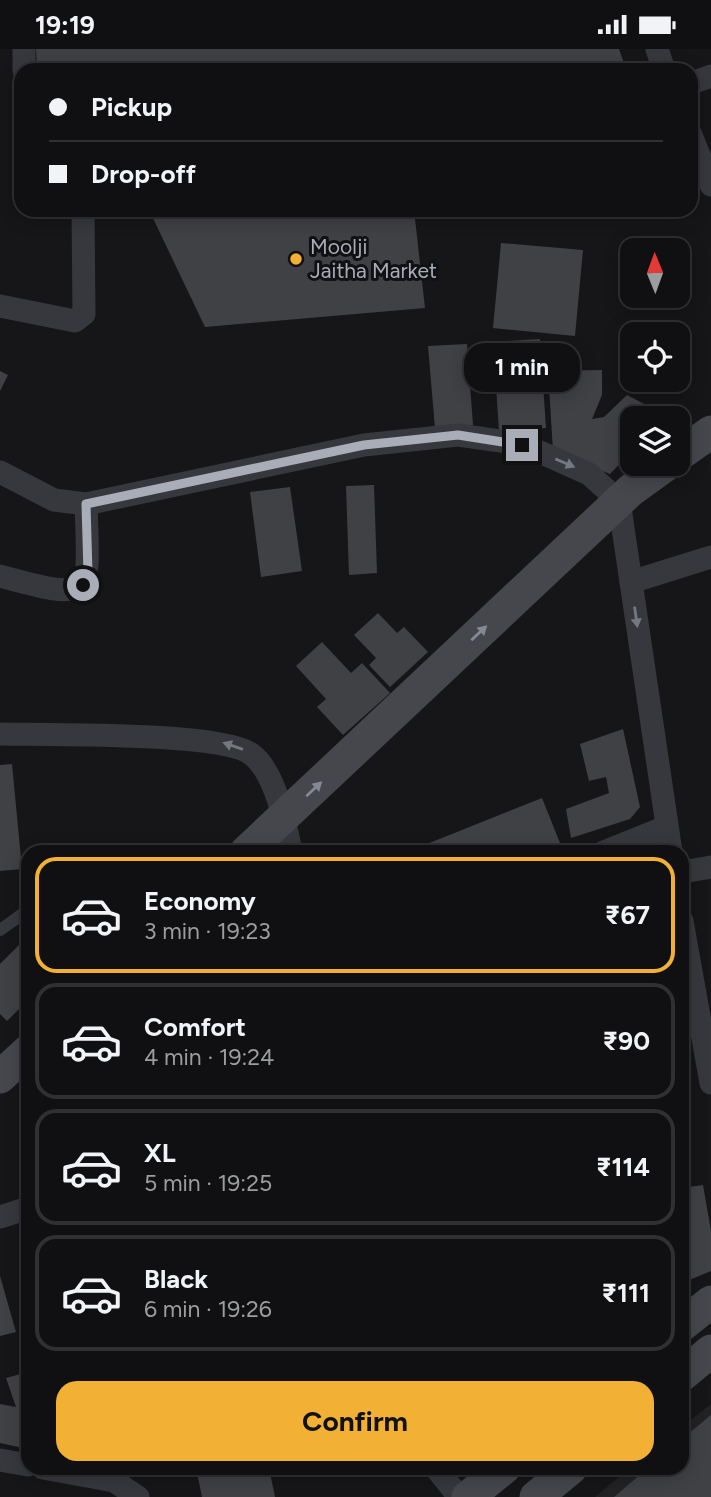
<!DOCTYPE html>
<meta charset="utf-8">
<style>
:root{--surface:#101012;--page:#1e1e20;--text:#f1f3f6;--muted:#9c9d9f;--line:#303032;--accent:#f2b134}
body{margin:0;font-family:Figtree,sans-serif;background:var(--page);color:var(--text);height:100vh;display:flex;flex-direction:column;font-size:26px;white-space:nowrap}
*{box-sizing:border-box;margin:0}
p{font-size:23px;color:var(--muted)}
.icon{flex:none;width:38px;height:38px;fill:none;stroke:currentColor;stroke-width:2;stroke-linecap:round;stroke-linejoin:round}
.map{position:relative;flex:1;overflow:hidden}
.panel{position:absolute;left:21px;top:796px;width:668px;height:630px;display:flex;flex-direction:column;background:var(--surface);border-radius:21px;box-shadow:0 4px 18px #0003,0 0 0 2px var(--line)}
.panel>*{flex:none}
.guide{position:absolute;left:14px;top:14px;width:684px;height:154px;border-radius:21px;box-shadow:0 4px 18px #0003,0 0 0 2px var(--line);display:grid;align-content:center;height:154px;padding:0 35px;background:var(--surface)}
.needle{width:46px;rotate:359deg}
.fabs{position:absolute;left:620px;top:189px;display:grid;gap:14px}
.fabs a{display:grid;place-items:center;width:70px;height:70px;border-radius:14px;background:var(--surface);box-shadow:0 4px 18px #0003,0 0 0 2px var(--line);font-size:35px}
.end{position:absolute;width:32px;height:32px;margin:-16px;border:9px solid #a8adb8;background:#111;box-shadow:0 0 0 4px #111}
.from{border-radius:50%}
.bubble{position:absolute;height:49px;border-radius:21px;background:var(--surface);box-shadow:0 4px 18px #0003,0 0 0 2px var(--line);font-size:23px;font-weight:700;line-height:49px;text-align:center}
.guide b{display:flex;align-items:center;gap:24px;height:66px;font-size:26px}
.guide b+b{border-top:2px solid var(--line)}
.guide i{width:18px;height:18px;background:var(--text)}
ul{padding:12px 0 0;list-style:none}
li{display:flex;align-items:center;gap:21px;height:116px;margin:0 14px 10px;padding:0 21px;border:4px solid var(--line);border-radius:21px}
li div{flex:1}
li b{display:block;font-size:26px}
li em{font-style:normal;font-weight:700}
li.active{border-color:var(--accent)}
li>.icon{width:63px;height:63px;stroke-width:1.5}
.button{display:flex;gap:14px;margin-top:auto;padding:14px 35px}
.button a{flex:1;height:80px;border-radius:21px;background:var(--accent);color:#111;font-size:28px;font-weight:700;line-height:80px;text-align:center}
.status{display:flex;justify-content:space-between;align-items:center;height:49px;padding:0 35px;background:var(--surface);direction:ltr}
.status svg{height:19px;fill:currentColor}
.map>svg:first-child{display:block}
.built{fill:#222225}
.building{fill:#404145}
.lines{fill:none;stroke-linecap:round;stroke-linejoin:round}
.lane{stroke:#37383d;stroke-width:12}
.street{stroke:#37383d;stroke-width:23}
.secondary{stroke:#45474d;stroke-width:33}
.oneway{fill:#757881}
.oneway2{fill:#858993}
.route{stroke:#a8adb8;stroke-width:9}
.poi-dot{fill:#f2b134;stroke:#111113;stroke-width:2.5}
.labels{text-anchor:middle;stroke-width:6;stroke-linejoin:round;paint-order:stroke}
.poi-label{font-size:21px;fill:#a8adb8;stroke:#111113;text-anchor:start}
</style>
<div class="status"><b>19:19</b><svg viewBox="0 0 49 12"><path d="M0 12V9h3v3zM5 12V6h3v6zM10 12V3h3v9zM15 12V0h3v12zM26 1h20v11H26zM47 4h2v5h-2z"/></svg></div>
<div class="map">
<svg width="711" height="1448" viewBox="0 0 711 1448">
<rect width="100%" height="100%" fill="#161618"/>
<!-- built -->
<polygon class="built" points="711,1355 711,1448 595,1448 630,1419 682,1419 683,1377"/>
<!-- building -->
<g class="building">
<polygon points="36,0 619,0 626,20 37,21"/>
<polygon points="149,161 414,161 425,259 205,278"/>
<polygon points="501,194 583,201 575,287 493,279"/>
<polygon points="540,290 546,379 499,382 493,293"/>
<polygon points="467,295 473,376 435,379 428,297"/>
<polygon points="602,321 602,346 592,370 604,368 627,346 646,356 658,369 632,369 632,402 610,425 553,402 548,322"/>
<polygon points="0,322 8,326 0,342"/>
<polygon points="374,436 377,524 349,526 346,437"/>
<polygon points="290,438 302,522 261,528 250,443"/>
<polygon points="378,564 397,584 404,578 428,603 390,638 369,616 376,609 354,586"/>
<polygon points="322,593 351,624 362,614 390,644 343,686 317,658 326,650 296,617"/>
<polygon points="623,680 640,758 630,770 571,789 566,760 609,744 606,728 589,732 580,695"/>
<polygon points="12,715 22,820 0,822 0,716"/>
<polygon points="542,749 560,794 539,803 407,803"/>
<polygon points="28,887 28,951 7,972 0,965 0,915"/>
<polygon points="684,1103 688,1131 682,1132 682,1104"/>
<polygon points="703,1136 711,1182 711,1222 682,1234 682,1139"/>
<polygon points="0,1227 16,1283 0,1287"/>
<polygon points="28,1323 28,1400 0,1394 0,1355 16,1358 6,1329"/>
<polygon points="711,1366 711,1448 614,1448 648,1419 682,1419 682,1390"/>
<polygon points="196,1419 269,1419 275,1448 202,1448"/>
</g>
<g class="lines">
<!-- lane -->
<polyline class="lane" points="0,881 28,861"/>
<!-- street -->
<g class="street">
<polyline points="24,0 24,21"/>
<polyline points="657,0 664,21"/>
<polyline points="691,34 711,27"/>
<polyline points="691,86 711,136"/>
<polyline points="0,257 75,272 84,265 83,161"/>
<polyline points="0,423 54,451 86,455 364,396 458,386 522,395 589,425 619,452 671,803"/>
<path d="M0 527C96 553 89 549 86 455"/>
<polyline points="631,533 711,508"/>
<path d="M0 685C46 686 222 683 251 705 275 722 286 776 291 803"/>
<polyline points="604,803 666,778"/>
<polyline points="682,823 711,818"/>
<polyline points="682,872 711,1034"/>
<polyline points="0,1168 28,1159"/>
<polyline points="0,1411 28,1416"/>
<polyline points="43,1419 114,1432 138,1448"/>
<polyline points="436,1419 459,1448"/>
</g>
<!-- secondary -->
<g class="secondary">
<polyline points="677,407 711,383"/>
<polyline points="246,803 631,441 667,415"/>
<polyline points="0,1028 28,1002"/>
<polyline points="682,1276 711,1253"/>
<polyline points="682,1326 711,1302"/>
<polyline points="468,1448 504,1419"/>
<polyline points="536,1448 571,1419"/>
</g>
</g>
<!-- one-way arrows -->
<defs><path id="oneway-solid" d="M-6-.8H1V-3.2L6.5 0L1 3.2V.8H-6Z" transform="scale(1.75)"/></defs>
<g class="oneway">
<use href="#oneway-solid" transform="translate(565 414) rotate(23)"/>
<use href="#oneway-solid" transform="translate(636 568) rotate(82)"/>
<use href="#oneway-solid" transform="translate(233 697) rotate(-161)"/>
</g>
<g class="oneway2">
<use href="#oneway-solid" transform="translate(479 584) rotate(-43)"/>
<use href="#oneway-solid" transform="translate(314 740) rotate(-43)"/>
</g>
<g class="lines">
<!-- route -->
<polyline class="route" points="83,536 88,524 86,455 364,396 458,386 522,396"/>
</g>
<!-- markers -->
<circle class="poi-dot" cx="296" cy="210" r="7"/>
<g class="labels">
<!-- poi labels -->
<g class="poi-label">
<text x="310" y="205">Moolji<tspan x="310" dy="24">Jaitha Market</tspan></text>
</g>
</g>
</svg>
<div class="fabs">
<a><svg class="needle" viewBox="-14 -14 28 28"><path d="M0-13l5 13h-10z" fill="#e53935"/><path d="M0 13l5-13h-10z" fill="#9c9d9f"/></svg></a>
<a><svg class="icon" aria-label="locate" viewBox="0 0 24 24"><circle cx="12" cy="12" r="6"/><path d="M12 2v4M12 18v4M2 12h4M18 12h4"/></svg></a>
<a><svg class="icon" aria-label="layers" viewBox="0 0 24 24"><path d="M12 4l9 5-9 5-9-5zM3 14l9 5 9-5"/></svg></a>
</div>
<i class="end from" style="left:83px;top:536px"></i>
<i class="end" style="left:522px;top:396px"></i>
<div class="bubble" style="left:464px;top:294px;width:116px">1 min</div>
<div class="guide">
<b><i class="from"></i>Pickup</b>
<b><i></i>Drop-off</b>
</div>
<section class="panel">
<ul>
<li class="active"><svg class="icon" aria-label="car" viewBox="0 0 24 24"><path d="M5 17H2v-5l4-1 3-4h7l3 4 3 1v5h-3M9 17h6M6 11h13"/><circle cx="7" cy="17" r="2"/><circle cx="17" cy="17" r="2"/></svg><div><b>Economy</b><p>3 min · 19:23</p></div><em>₹67</em></li>
<li><svg class="icon" aria-label="car" viewBox="0 0 24 24"><path d="M5 17H2v-5l4-1 3-4h7l3 4 3 1v5h-3M9 17h6M6 11h13"/><circle cx="7" cy="17" r="2"/><circle cx="17" cy="17" r="2"/></svg><div><b>Comfort</b><p>4 min · 19:24</p></div><em>₹90</em></li>
<li><svg class="icon" aria-label="car" viewBox="0 0 24 24"><path d="M5 17H2v-5l4-1 3-4h7l3 4 3 1v5h-3M9 17h6M6 11h13"/><circle cx="7" cy="17" r="2"/><circle cx="17" cy="17" r="2"/></svg><div><b>XL</b><p>5 min · 19:25</p></div><em>₹114</em></li>
<li><svg class="icon" aria-label="car" viewBox="0 0 24 24"><path d="M5 17H2v-5l4-1 3-4h7l3 4 3 1v5h-3M9 17h6M6 11h13"/><circle cx="7" cy="17" r="2"/><circle cx="17" cy="17" r="2"/></svg><div><b>Black</b><p>6 min · 19:26</p></div><em>₹111</em></li>
</ul>
<div class="button"><a>Confirm</a></div>
</section>
</div>
